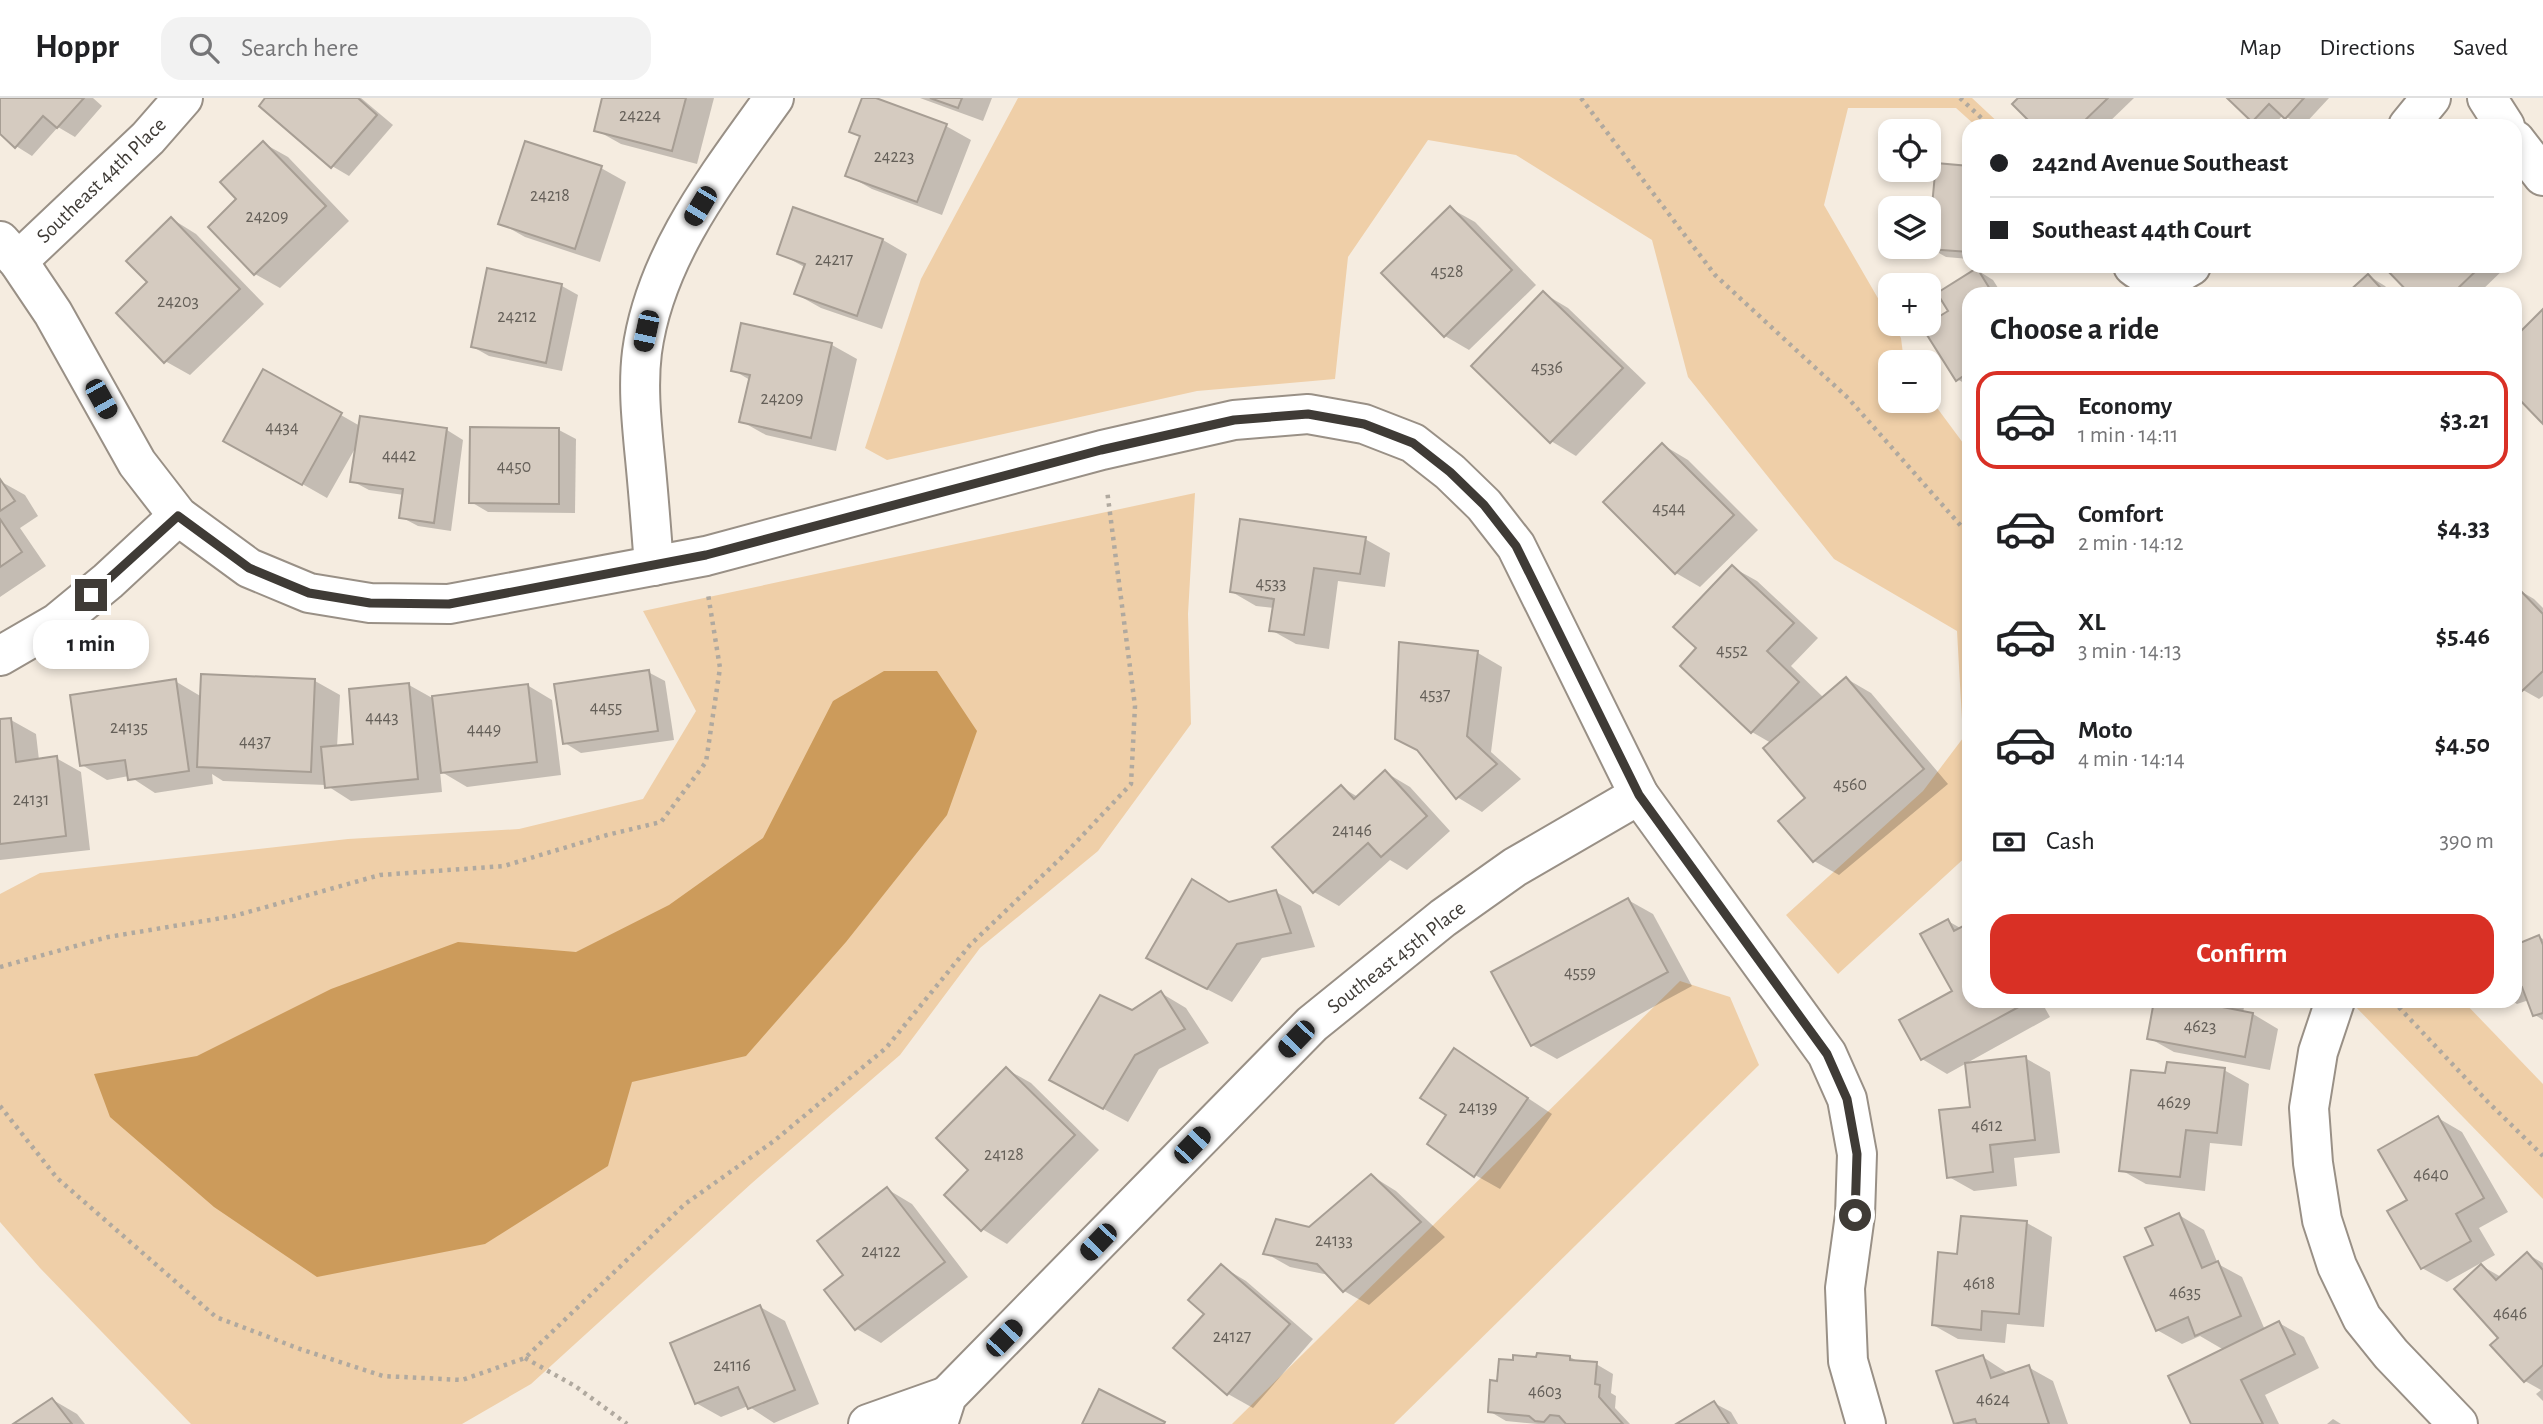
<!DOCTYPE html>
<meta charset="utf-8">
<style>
:root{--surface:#fff;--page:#f2f2f2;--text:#202124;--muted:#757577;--line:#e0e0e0;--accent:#d93025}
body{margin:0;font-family:"Alegreya Sans",sans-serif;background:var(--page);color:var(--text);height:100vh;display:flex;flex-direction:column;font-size:26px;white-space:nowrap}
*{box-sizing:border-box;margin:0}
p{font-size:23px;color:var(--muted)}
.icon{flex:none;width:38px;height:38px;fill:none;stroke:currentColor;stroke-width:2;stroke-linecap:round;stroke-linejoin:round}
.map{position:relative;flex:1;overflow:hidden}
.panel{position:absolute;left:1962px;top:189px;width:560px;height:721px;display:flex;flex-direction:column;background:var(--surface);border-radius:21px;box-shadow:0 4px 10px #0003}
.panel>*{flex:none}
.top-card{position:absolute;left:1962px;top:21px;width:560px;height:154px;border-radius:21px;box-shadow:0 4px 10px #0003;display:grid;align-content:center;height:154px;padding:0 28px;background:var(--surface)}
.tools{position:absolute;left:1878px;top:21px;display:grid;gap:14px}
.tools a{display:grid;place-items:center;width:63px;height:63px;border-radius:14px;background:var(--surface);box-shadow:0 4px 10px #0003;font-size:35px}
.end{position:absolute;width:32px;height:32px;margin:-16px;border:9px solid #3f3b36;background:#fff;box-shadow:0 0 0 4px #fff}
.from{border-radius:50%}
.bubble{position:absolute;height:49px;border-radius:21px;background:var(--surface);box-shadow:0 4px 10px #0003;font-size:23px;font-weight:700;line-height:49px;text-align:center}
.car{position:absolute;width:21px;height:42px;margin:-21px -10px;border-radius:9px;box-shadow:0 0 5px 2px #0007;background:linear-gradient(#222 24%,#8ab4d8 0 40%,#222 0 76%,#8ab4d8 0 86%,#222 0)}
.top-card b{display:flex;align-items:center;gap:24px;height:66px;font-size:26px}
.top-card b+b{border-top:2px solid var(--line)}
.top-card i{width:18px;height:18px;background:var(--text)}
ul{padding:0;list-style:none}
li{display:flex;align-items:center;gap:21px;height:98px;margin:0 14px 10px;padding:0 14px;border:4px solid transparent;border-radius:21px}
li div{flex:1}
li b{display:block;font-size:26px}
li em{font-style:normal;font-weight:700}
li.on{border-color:var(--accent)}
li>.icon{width:63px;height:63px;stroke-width:1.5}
h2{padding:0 28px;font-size:32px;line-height:84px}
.pay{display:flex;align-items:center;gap:18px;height:77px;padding:0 28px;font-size:26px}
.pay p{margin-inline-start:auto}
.action{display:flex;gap:14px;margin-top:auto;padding:14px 28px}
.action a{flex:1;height:80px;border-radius:21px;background:var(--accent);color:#fff;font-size:28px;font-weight:700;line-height:80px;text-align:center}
header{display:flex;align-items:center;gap:42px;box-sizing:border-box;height:98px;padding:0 35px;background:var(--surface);border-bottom:2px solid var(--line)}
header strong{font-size:33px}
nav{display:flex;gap:38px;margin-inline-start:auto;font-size:24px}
.search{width:490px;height:63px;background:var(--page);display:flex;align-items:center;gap:18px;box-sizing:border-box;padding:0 24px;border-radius:21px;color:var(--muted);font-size:26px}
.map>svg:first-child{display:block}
.green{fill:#efcfa8}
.water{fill:#cc9b5b}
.shadow{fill:#0003}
.building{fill:#d5cbc0;stroke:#a79e94;stroke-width:2}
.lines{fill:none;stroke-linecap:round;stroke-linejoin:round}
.minor-casing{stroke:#999086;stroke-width:42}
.path{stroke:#b0a99f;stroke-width:4.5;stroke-dasharray:3.5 5;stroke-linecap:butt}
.minor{stroke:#fff;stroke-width:38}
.route{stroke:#3f3b36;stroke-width:9}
.labels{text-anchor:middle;stroke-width:5;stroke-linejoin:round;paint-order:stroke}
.number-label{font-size:18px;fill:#645f58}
.street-label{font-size:21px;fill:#3f3b36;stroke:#fff}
</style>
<header>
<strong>Hoppr</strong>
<div class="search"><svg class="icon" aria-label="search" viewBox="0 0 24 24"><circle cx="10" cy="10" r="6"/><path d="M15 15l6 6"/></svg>Search here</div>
<nav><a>Map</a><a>Directions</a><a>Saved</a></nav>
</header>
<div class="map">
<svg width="2543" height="1326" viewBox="0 0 2543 1326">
<rect width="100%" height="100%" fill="#f5ece0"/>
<!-- green -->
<g class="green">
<polygon points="1018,0 1972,0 2002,28 1976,28 1956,10 1848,10 1824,107 1890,221 1890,226 1893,226 1901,240 1904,264 1890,264 1890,303 1928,303 1929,299 1969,353 1969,756 1838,876 1786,817 1923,693 1963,640 1957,533 1834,461 1688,279 1652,142 1516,57 1428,42 1348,159 1335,281 1197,293 887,362 865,350 921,181"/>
<polygon points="1195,395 1188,516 1191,626 1098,753 980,850 900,957 752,1085 531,1286 462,1326 191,1326 40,1170 0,1124 0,796 40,775 348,741 519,731 643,701 696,613 643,513"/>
<polygon points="1680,883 1730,899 1759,967 1394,1326 1232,1326"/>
<polygon points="2350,903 2463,903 2543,986 2543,1101"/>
</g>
<!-- water -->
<polygon class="water" points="884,573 937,573 977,633 947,717 846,844 746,958 632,984 608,1068 485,1146 317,1179 214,1109 110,1019 94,976 197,958 331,891 458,844 576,854 669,807 763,740 833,603"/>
<!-- shadow -->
<g class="shadow">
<polygon points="0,0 93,0 102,8 75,39 58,29 32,58 16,48 0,34"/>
<polygon points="268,0 361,0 393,27 349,78 332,68"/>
<polygon points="604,0 714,0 697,66 621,46 596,32"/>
<polygon points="864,0 871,0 946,28 971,42 942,117 872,91 847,77 861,39 851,33"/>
<polygon points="920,0 992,0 983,23"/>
<polygon points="2020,0 2134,0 2105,28 2036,28"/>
<polygon points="2229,0 2329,0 2303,28 2283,17 2273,28 2263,28 2253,22"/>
<polygon points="263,45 288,59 349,123 280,190 255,176 210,129 239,101"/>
<polygon points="526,45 601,70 626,84 600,164 525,139 500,125"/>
<polygon points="1969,70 1969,161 1946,159 1930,150"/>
<polygon points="1450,110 1475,124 1536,187 1469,252 1445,238"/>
<polygon points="794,111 883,142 907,156 882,231 821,210 796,196 806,170 779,155"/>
<polygon points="172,121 196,136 264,206 190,277 165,263 149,184"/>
<polygon points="2385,168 2505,168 2506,169 2478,196 2413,196"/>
<polygon points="1977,172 1993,182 2002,196 1969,196 1969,288 1957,281 1950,213"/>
<polygon points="2369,178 2385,188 2393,196 2349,196"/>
<polygon points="562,188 578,197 562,273 489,258 473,249"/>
<polygon points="1543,195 1568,210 1646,285 1576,358 1551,343"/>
<polygon points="743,227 832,247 857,261 836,353 766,337 741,323 750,282 733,272"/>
<polygon points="264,273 360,328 361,320 447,332 463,342 451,433 418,428 401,419 404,397 369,392 352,383 357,347 327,400 225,342"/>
<polygon points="559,332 576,341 575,415 488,414 471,404"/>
<polygon points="1663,347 1688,362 1758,432 1700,489 1676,475"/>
<polygon points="0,383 25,397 38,418 20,430 46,468 0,499"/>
<polygon points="1365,441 1390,455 1385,489 1338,483 1329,551 1296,546 1271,532 1274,510 1256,508 1232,494"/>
<polygon points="1732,469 1757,483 1818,540 1791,568 1824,600 1847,581 1871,595 1948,686 1839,777 1814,763 1781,723 1807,700 1771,645 1752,634 1699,550"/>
<polygon points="2517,491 2534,501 2543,510 2543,598 2539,601 2523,592 2515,584 2515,493"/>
<polygon points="1478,555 1502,569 1491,654 1521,681 1482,714 1457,699"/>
<polygon points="648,574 665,583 674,642 581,655 565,645"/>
<polygon points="203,578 315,583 340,597 337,649 355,647 409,587 434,601 527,587 552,602 561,677 467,689 440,673 442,694 351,703 326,687 223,683 212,676 213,686 155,695 129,678 107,682 82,667 175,583 202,599"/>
<polygon points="11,622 36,636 39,662 56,660 81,674 90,752 0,762 0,623"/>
<polygon points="1385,674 1410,689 1450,733 1407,772 1390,762 1339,808 1314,794 1341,689 1358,699"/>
<polygon points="1276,794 1301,808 1315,849 1262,860 1232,904 1173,874 1230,806"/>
<polygon points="1628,802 1653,816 1692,888 1557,961 1532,947"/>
<polygon points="1948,823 1962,831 1969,903 2041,903 2050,919 1947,976 1922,961 1954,893"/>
<polygon points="2539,839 2543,841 2543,922 2535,917 2529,902 2517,906 2512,903 2515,903 2515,849"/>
<polygon points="1161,895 1186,910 1209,945 1159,971 1128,1024 1076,996 1132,914"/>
<polygon points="2156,903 2245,903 2243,915 2253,916 2278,931 2270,972 2174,954 2149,940"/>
<polygon points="1455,952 1552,1016 1500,1091 1475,1077 1448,1017"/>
<polygon points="2025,960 2050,974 2060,1055 2014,1060 2017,1088 1974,1093 1949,1079 1972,1010"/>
<polygon points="1006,971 1031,985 1099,1052 1007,1146 982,1131"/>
<polygon points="2224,972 2249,986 2242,1048 2210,1045 2205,1093 2146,1086 2121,1072 2167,977"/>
<polygon points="2438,1020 2462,1034 2508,1114 2479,1130 2495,1157 2447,1184 2422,1170 2409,1103"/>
<polygon points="1372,1078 1396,1093 1445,1139 1369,1207 1344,1193 1329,1177 1290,1169 1265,1155 1309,1131"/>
<polygon points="887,1091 912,1106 968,1179 881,1245 857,1231 827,1192 846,1177"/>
<polygon points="2179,1117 2204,1132 2218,1166 2242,1179 2265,1232 2279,1225 2304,1239 2319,1270 2265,1297 2279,1326 2193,1326 2224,1252 2200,1238 2182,1246 2157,1232 2155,1148"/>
<polygon points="1963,1120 2027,1125 2052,1139 2044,1229 2007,1226 2005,1245 1958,1241 1933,1227 1959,1158"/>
<polygon points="2527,1156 2543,1165 2543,1303 2536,1296 2541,1292 2525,1283 2501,1240 2482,1168 2501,1179"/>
<polygon points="1221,1168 1246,1183 1313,1241 1253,1310 1228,1296"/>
<polygon points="760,1209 785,1223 819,1306 774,1325 748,1308 721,1319 696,1305"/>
<polygon points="1570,1259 1579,1264 1596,1266 1613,1276 1611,1295 1616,1298 1615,1310 1630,1326 1538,1326 1506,1323 1489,1313 1499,1285 1515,1264"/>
<polygon points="1983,1259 2009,1276 2028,1269 2053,1283 2068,1326 1956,1326 1938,1274"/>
<polygon points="53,1302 77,1316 85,1326 16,1326"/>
<polygon points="1714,1305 1731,1314 1738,1326 1680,1326"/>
<polygon points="2333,1321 2341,1326 2327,1326"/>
</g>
<!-- building -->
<g class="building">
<polygon points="0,0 84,0 57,30 43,18 15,50 0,36"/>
<polygon points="265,0 358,0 377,17 331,70 259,8"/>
<polygon points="602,0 686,0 672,53 594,33"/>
<polygon points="862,0 876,0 947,26 917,104 845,78 860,38 849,34"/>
<polygon points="930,0 962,0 958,10"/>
<polygon points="2018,0 2108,0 2079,28 2067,28 2062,24 2058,28 2034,28 2012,6"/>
<polygon points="2227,0 2304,0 2285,21 2269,6 2252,24"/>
<polygon points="263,43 326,108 254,177 208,129 236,101 220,84"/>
<polygon points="525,43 602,68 575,151 498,126"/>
<polygon points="1936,65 1969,68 1969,154 1928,151"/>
<polygon points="1450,108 1512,172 1444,239 1381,175"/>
<polygon points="793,109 883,141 857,218 794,196 805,166 777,156"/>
<polygon points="171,119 240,191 164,265 116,215 147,184 126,163"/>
<polygon points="2383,168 2481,168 2452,196 2426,196 2421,191 2417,196 2410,196"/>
<polygon points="487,170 562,186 546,265 471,249"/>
<polygon points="1977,170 1993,196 1969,196 1969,274 1956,283 1922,229 1948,213 1937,195"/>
<polygon points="2368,176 2386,196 2346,196"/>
<polygon points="1543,193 1623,270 1550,345 1471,268"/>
<polygon points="2543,211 2543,326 2515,297 2515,239"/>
<polygon points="741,225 832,245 811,340 739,324 750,277 731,273"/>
<polygon points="263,271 342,315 302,387 223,343"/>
<polygon points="360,318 447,330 434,425 399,420 403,391 350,384"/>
<polygon points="470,329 559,330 559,406 469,405"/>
<polygon points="1662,345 1734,417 1675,476 1603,404"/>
<polygon points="0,381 15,403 0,413"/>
<polygon points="0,421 22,454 0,469"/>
<polygon points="1240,421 1366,439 1360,476 1314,470 1304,537 1269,533 1274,501 1230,494"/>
<polygon points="1732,467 1794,525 1767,553 1799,584 1751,635 1680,568 1696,550 1673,529"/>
<polygon points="2517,489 2543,516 2543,573 2522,593 2515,586 2515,491"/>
<polygon points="1399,544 1478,553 1467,638 1497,666 1456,701 1417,652 1395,641"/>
<polygon points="649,572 658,633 563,646 554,586"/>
<polygon points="201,576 315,581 311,674 197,669"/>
<polygon points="1846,579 1924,671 1813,764 1778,723 1805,700 1763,650"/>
<polygon points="176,581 189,673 128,682 125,662 80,668 70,597"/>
<polygon points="409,585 418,681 325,690 321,649 353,646 349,591"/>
<polygon points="528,586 537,664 441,675 432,598"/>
<polygon points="11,620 16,664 57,658 66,738 0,746 0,621"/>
<polygon points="1385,672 1427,718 1381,759 1368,745 1313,795 1272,749 1341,687 1354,701"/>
<polygon points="1192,781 1229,804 1276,792 1291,835 1237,846 1207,891 1146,860"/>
<polygon points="1628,800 1668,874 1531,948 1491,874"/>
<polygon points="1948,821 1954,833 1969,825 1969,903 2025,903 2026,905 1921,962 1899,922 1952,893 1920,836"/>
<polygon points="2539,837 2543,847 2543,915 2533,918 2522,889 2515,892 2515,847"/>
<polygon points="1161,893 1185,931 1135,957 1103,1011 1049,982 1100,897 1132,912"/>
<polygon points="2154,903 2218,903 2217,908 2253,915 2245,959 2147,941"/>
<polygon points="1454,950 1528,1000 1474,1079 1427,1046 1446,1017 1420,1000"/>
<polygon points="2026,958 2035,1042 1990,1047 1993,1074 1947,1080 1939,1012 1970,1009 1965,965"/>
<polygon points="2167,964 2225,970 2217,1035 2186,1032 2180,1079 2119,1073 2131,972 2165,975"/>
<polygon points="1006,969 1075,1037 981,1133 944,1097 968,1072 936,1040"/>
<polygon points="2438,1018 2484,1100 2456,1116 2471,1143 2421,1171 2387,1113 2407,1102 2378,1052"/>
<polygon points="1371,1076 1421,1124 1343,1194 1317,1166 1263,1156 1276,1121 1309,1129"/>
<polygon points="887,1089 945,1164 855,1232 824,1192 843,1177 817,1143"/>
<polygon points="2179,1115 2202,1170 2218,1163 2241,1218 2195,1238 2188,1219 2156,1233 2124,1159 2153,1147 2145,1130"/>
<polygon points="1961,1118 2027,1123 2019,1216 1982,1213 1981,1232 1932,1227 1938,1154 1957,1156"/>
<polygon points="2527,1154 2543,1172 2543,1267 2524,1284 2490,1247 2498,1240 2454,1191 2481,1166 2496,1182"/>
<polygon points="1221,1166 1290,1226 1227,1297 1173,1250 1204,1216 1188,1202"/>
<polygon points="760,1207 795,1292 748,1311 738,1289 695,1306 670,1245"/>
<polygon points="2279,1223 2295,1256 2241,1282 2263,1326 2191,1326 2168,1278"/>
<polygon points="1537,1255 1570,1258 1570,1262 1597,1264 1595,1286 1600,1287 1599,1299 1623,1326 1566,1326 1559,1318 1550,1317 1544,1324 1535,1323 1529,1318 1488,1314 1490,1282 1497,1283 1499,1261 1513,1262 1513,1257 1536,1259"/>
<polygon points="1983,1257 1991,1280 2029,1267 2049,1326 1977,1326 1975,1321 1954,1326 1936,1273"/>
<polygon points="1099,1291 1165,1324 1164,1326 1082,1326"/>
<polygon points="52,1300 72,1326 13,1326"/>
<polygon points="1714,1303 1729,1326 1676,1326"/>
</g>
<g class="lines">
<!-- minor casing -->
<g class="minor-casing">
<g id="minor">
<polyline points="2487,0 2505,28"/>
<polyline points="2408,28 2431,0"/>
<polyline points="2515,42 2543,78"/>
<polyline points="0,143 18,163 53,215 137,365 178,418 249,470 309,495 370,505 449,506 706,458 1102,352 1234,322 1308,316 1364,326 1413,345 1450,374 1484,407 1516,448 1639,697 1827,956 1847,1001 1857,1056 1855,1117 1845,1190 1848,1263 1866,1326"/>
<polyline points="18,163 148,40 183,0"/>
<path d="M2133 168C2151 183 2173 180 2191 168"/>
<path d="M654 468C651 428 648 389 644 350 641 318 638 286 642 254 655 157 719 77 774 0"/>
<polyline points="0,558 57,525 108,483 178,418"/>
<polyline points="2335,903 2318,954 2309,1010 2313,1065 2322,1122 2337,1168 2362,1220 2391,1256 2458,1326"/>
<polyline points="868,1326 947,1298"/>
<polyline points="938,1326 947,1298 1312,926 1443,820 1515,769 1639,697"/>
</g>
</g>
<!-- path -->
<g class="path">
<polyline points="1581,0 1715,177 1848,300 1969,437"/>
<polyline points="1960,0 1990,28"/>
<polyline points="0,869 108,839 234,818 380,777 504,768 607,737 661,724 706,664 720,570 708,496"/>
<polyline points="2393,903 2488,1004 2543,1058"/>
<polyline points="0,1008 57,1080 216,1219 300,1251 383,1278 462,1282 525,1260 685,1106 774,1043 886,950 970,847 1062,759 1131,686 1135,608 1107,392"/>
<polyline points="525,1260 575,1288 627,1326"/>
</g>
<!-- minor -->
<use href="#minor" class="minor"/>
</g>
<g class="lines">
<!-- route -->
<polyline class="route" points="91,497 178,418 249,470 309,495 370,505 449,506 706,457 1101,352 1234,322 1308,316 1364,326 1413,345 1450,374 1484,407 1516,448 1639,697 1827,956 1847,1001 1857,1056 1855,1117"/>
</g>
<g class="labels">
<!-- number labels -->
<g class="number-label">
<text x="640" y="23">24224</text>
<text x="894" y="64">24223</text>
<text x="550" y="103">24218</text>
<text x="267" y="124">24209</text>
<text x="834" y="167">24217</text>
<text x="1447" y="179">4528</text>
<text x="178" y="209">24203</text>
<text x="517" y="224">24212</text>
<text x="1547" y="275">4536</text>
<text x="782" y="306">24209</text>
<text x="282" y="335">4434</text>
<text x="399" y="363">4442</text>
<text x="514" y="374">4450</text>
<text x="1669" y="416">4544</text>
<text x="1271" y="491">4533</text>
<text x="1732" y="558">4552</text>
<text x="1435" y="602">4537</text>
<text x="606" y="615">4455</text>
<text x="382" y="625">4443</text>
<text x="129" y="635">24135</text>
<text x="484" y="637">4449</text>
<text x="255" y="649">4437</text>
<text x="1850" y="692">4560</text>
<text x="31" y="707">24131</text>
<text x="1352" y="738">24146</text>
<text x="1580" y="880">4559</text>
<text x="2200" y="934">4623</text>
<text x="2174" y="1010">4629</text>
<text x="1478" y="1015">24139</text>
<text x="1987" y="1033">4612</text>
<text x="1004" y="1062">24128</text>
<text x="2431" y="1082">4640</text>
<text x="1334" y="1148">24133</text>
<text x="881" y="1159">24122</text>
<text x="1979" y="1191">4618</text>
<text x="2185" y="1200">4635</text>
<text x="2510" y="1221">4646</text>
<text x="1232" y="1244">24127</text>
<text x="732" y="1273">24116</text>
<text x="1545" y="1299">4603</text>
<text x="1993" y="1307">4624</text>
</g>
<!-- street labels -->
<g class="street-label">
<text transform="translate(101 82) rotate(-44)" y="7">Southeast 44th Place</text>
<text transform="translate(1396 859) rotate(-38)" y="7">Southeast 45th Place</text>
</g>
</g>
</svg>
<div class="tools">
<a><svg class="icon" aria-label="locate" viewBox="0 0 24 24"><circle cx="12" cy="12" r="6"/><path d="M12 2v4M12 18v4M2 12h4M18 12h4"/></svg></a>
<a><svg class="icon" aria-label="layers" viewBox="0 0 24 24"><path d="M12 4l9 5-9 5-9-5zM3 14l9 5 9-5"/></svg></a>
<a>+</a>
<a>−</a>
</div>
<i class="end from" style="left:1855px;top:1117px"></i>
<i class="end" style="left:91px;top:497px"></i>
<div class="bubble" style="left:33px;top:522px;width:116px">1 min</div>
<i class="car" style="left:700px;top:108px;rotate:211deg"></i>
<i class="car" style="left:646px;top:233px;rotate:192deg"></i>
<i class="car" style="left:101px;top:301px;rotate:151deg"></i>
<i class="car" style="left:1296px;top:941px;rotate:224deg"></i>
<i class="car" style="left:1192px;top:1047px;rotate:44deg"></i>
<i class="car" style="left:1098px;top:1144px;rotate:224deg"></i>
<i class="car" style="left:1004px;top:1240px;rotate:44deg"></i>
<div class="top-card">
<b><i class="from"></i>242nd Avenue Southeast</b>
<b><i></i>Southeast 44th Court</b>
</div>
<section class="panel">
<h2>Choose a ride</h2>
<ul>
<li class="on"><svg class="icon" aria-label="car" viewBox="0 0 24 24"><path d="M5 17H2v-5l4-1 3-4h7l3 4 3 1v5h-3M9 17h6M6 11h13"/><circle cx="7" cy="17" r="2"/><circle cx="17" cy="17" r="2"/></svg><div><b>Economy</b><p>1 min · 14:11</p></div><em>$3.21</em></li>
<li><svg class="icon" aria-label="car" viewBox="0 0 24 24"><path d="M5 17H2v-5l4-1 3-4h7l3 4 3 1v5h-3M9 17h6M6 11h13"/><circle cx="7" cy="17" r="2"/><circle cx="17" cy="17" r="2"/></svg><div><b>Comfort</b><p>2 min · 14:12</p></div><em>$4.33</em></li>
<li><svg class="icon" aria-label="car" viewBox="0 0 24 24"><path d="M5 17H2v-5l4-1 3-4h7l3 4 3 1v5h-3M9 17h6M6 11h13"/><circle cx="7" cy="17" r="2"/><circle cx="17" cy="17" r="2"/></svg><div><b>XL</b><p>3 min · 14:13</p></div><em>$5.46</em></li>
<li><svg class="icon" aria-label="car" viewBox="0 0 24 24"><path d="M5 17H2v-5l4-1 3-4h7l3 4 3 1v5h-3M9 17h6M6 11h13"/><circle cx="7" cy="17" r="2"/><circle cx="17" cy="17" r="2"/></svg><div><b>Moto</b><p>4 min · 14:14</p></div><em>$4.50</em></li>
</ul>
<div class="pay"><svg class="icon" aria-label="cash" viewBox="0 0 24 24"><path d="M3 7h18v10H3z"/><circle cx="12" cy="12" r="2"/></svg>Cash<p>390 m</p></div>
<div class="action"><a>Confirm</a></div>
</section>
</div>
